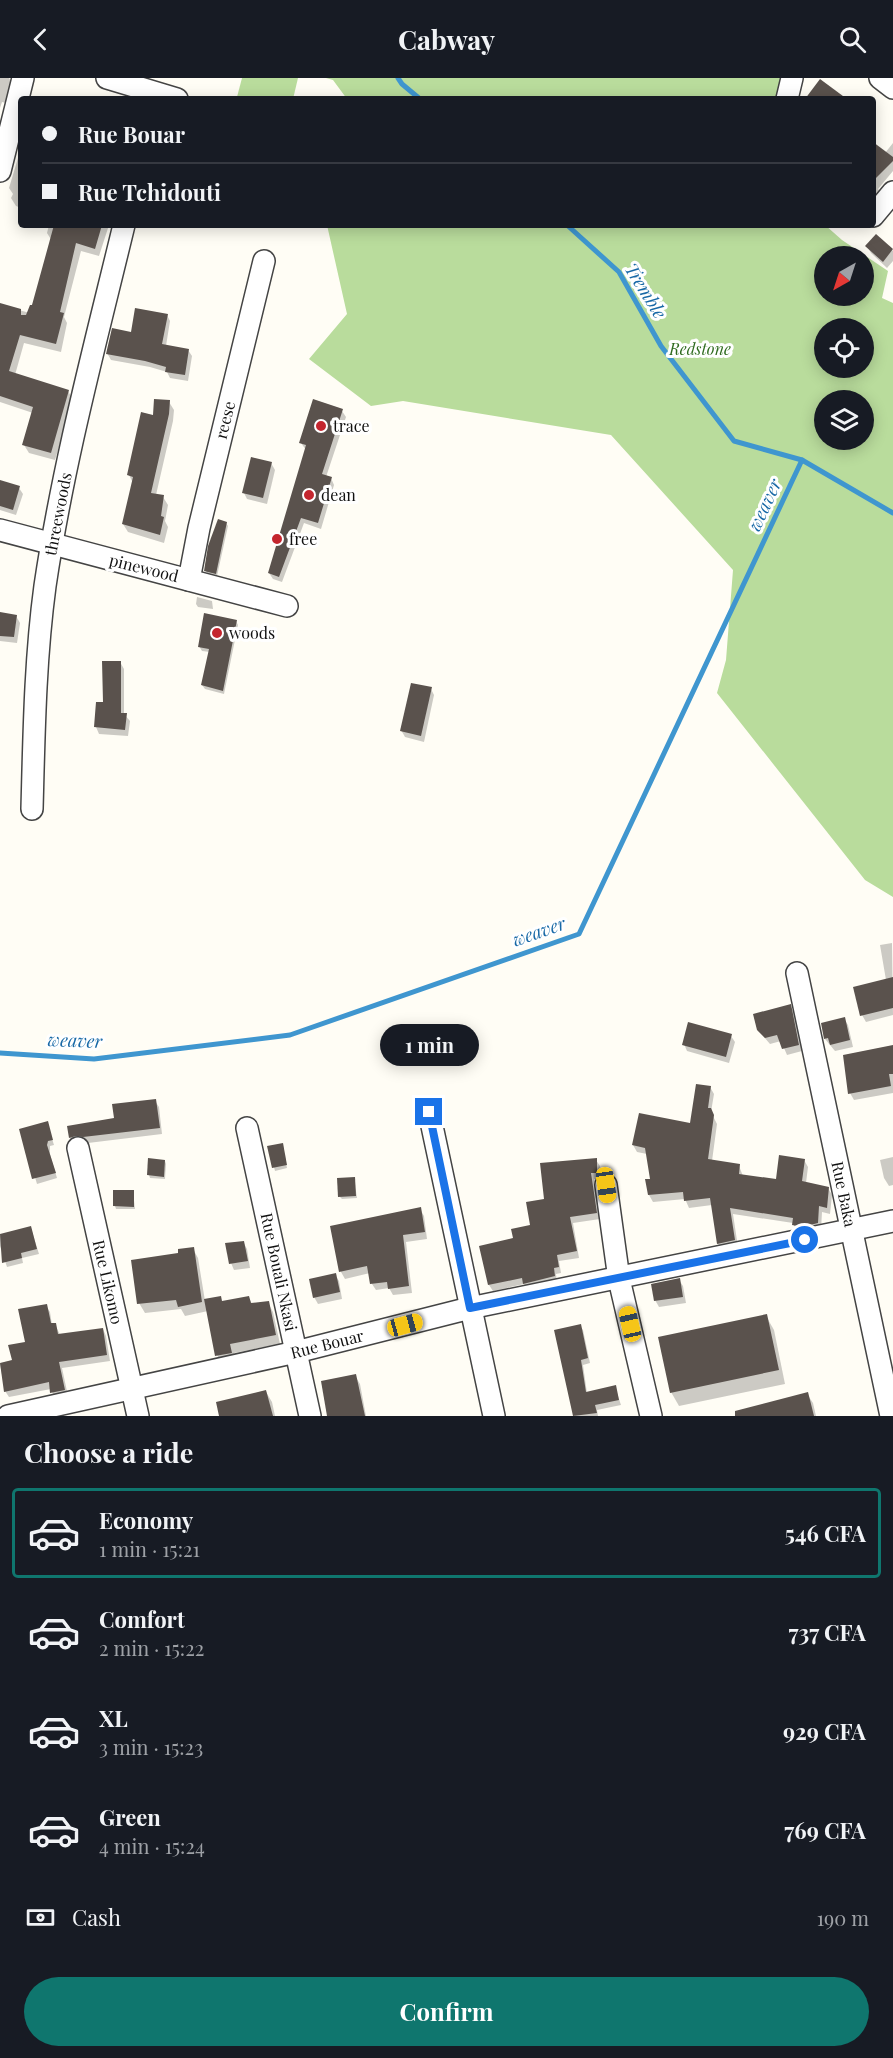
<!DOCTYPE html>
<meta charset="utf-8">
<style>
:root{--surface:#171b24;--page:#242831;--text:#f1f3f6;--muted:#9ea1a6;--line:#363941;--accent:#0f766e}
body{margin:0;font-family:"Playfair Display",serif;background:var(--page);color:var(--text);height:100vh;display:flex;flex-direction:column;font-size:22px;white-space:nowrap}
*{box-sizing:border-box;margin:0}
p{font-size:20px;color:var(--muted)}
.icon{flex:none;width:33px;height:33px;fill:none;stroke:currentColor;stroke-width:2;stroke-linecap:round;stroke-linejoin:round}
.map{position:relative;height:1338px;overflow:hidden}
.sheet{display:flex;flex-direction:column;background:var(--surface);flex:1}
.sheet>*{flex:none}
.banner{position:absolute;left:18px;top:18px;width:858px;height:132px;border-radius:6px;box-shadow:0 3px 15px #0003;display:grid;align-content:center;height:132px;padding:0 24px;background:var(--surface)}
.needle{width:39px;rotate:219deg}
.buttons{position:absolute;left:814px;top:168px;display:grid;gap:12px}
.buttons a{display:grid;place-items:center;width:60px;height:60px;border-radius:50%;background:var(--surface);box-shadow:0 3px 15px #0003;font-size:30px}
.end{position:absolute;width:27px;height:27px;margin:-14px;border:8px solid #1a73e8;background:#fff;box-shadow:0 0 0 3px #fff}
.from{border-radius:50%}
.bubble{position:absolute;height:42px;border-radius:21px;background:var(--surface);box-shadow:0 3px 15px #0003;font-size:20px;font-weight:700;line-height:42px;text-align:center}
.car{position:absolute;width:18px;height:36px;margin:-18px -9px;border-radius:8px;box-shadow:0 0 4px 2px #0007;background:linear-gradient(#f5c518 24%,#345 0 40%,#f5c518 0 76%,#345 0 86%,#f5c518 0)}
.banner b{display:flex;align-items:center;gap:21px;height:57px;font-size:22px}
.banner b+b{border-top:2px solid var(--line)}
.banner i{width:15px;height:15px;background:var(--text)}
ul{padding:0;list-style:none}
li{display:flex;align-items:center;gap:18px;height:90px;margin:0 12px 9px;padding:0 12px;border:3px solid transparent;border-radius:6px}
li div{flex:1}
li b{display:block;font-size:22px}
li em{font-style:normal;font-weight:700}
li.current{border-color:var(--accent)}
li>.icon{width:54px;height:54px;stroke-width:1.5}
h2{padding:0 24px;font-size:27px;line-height:72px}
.pay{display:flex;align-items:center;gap:15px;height:66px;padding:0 24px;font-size:22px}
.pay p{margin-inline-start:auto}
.button{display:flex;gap:12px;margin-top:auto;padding:12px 24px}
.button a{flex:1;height:69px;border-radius:36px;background:var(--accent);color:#fff;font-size:24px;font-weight:700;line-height:69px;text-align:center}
header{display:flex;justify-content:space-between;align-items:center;height:78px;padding:0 24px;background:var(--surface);font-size:27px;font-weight:700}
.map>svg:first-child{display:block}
.forest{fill:#b9dc9c;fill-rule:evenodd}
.shadow{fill:#0003}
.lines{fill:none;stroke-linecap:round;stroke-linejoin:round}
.stream{stroke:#3f96cf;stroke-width:5}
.building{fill:#5a524d}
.minor-casing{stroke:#444;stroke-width:24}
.minor{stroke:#fff;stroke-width:21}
.route{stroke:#1a73e8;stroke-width:8}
.poi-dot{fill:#c4262e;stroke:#fff;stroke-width:2}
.labels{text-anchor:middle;stroke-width:6;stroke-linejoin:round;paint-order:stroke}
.park-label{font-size:16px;font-style:italic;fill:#2f6b1f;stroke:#fff}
.street-label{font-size:16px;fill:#111;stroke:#fff}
.poi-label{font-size:16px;fill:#111;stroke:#fff;text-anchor:start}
.water-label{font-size:18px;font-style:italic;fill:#1768a6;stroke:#fff}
</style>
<header><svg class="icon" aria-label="back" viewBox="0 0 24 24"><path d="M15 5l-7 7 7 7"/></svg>Cabway<svg class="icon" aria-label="search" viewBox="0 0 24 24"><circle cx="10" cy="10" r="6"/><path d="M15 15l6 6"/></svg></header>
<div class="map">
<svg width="893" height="1338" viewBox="0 0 893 1338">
<rect width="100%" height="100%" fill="#fffdf5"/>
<!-- forest -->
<g class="forest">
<polygon points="242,0 298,0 293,21 237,19"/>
<polygon points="326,0 790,0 781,21 347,21 333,2"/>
<path d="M327 147H825L842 162 888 193 882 220 893 225V819L865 802 717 615 726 582 733 492 611 357 403 323 371 328 309 281 347 236ZM864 178V218H825V178ZM825 250H864V290H825ZM825 322H864V362H825Z"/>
</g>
<!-- shadow -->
<g class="shadow">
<polygon points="0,0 9,0 14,9 10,26 2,24 0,30"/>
<polygon points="893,65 893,93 878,111 880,114 873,122 873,66 885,75"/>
<polygon points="18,80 21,81 21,130 16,128 11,120 13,116 9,110"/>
<polygon points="49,147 109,147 99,178 81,173 64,239 67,245 61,274 24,265 15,297 68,313 73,322 55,382 29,375 24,367 33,335 0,324 0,227 30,235 52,163 47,155"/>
<polygon points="876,158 893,173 893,183 887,190 871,175 867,168"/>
<polygon points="167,237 170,243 166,268 188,272 192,278 188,303 170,300 167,294 150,289 111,282 107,275 132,255"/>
<polygon points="169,324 174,332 173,343 156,417 163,419 168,427 165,443 168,449 164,465 128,454 123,446 133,405 129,397 154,338"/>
<polygon points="342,333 346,339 326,399 331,400 334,407 321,451 304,445 282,504 273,501 269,495 306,372 301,365"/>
<polygon points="271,385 275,392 267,426 247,421 244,415"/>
<polygon points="0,404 19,410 23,416 16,437 0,432"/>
<polygon points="226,445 228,448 217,498 207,495 205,492"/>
<polygon points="197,519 212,523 213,531 198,529 196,526"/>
<polygon points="0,536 16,538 20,545 17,565 0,563"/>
<polygon points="236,543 238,547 224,616 205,611 202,607 210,574 202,573 199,568"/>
<polygon points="120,584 124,591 124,636 130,643 128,658 99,656 96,649"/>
<polygon points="431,611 434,617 424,664 405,659 401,652"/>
<polygon points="892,865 893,937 866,944 862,937 886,902 880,867"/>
<polygon points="790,928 794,934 802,973 787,977 781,963 770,966 758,952"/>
<polygon points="844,941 848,947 853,969 835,973 825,961"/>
<polygon points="731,958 735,964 729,985 687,973 684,966"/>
<polygon points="893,969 893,1015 854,1022 850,1015"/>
<polygon points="710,1009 714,1016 711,1034 717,1046 712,1083 739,1088 743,1098 778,1103 804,1082 808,1089 806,1105 828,1110 832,1117 830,1136 822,1134 821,1152 797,1154 793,1145 733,1136 738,1169 722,1173 718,1166 712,1127 689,1130 685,1121 653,1124 649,1117 651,1102 647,1076 637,1074 633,1067 691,1047"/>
<polygon points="155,1023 159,1029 162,1056 88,1065 80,1064 74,1066 70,1060 69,1049 115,1042"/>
<polygon points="47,1045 54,1067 50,1068 50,1076 57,1100 37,1106 21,1052"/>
<polygon points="269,1069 283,1070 287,1090 275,1093"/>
<polygon points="893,1079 893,1107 889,1108 884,1100 880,1082"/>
<polygon points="596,1082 600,1088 600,1101 594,1101 600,1141 573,1145 579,1180 559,1183 561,1195 556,1196 557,1205 528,1212 524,1206 493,1213 489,1207 515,1161 532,1148 545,1122"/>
<polygon points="165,1083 166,1086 165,1101 150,1100 149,1097"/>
<polygon points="354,1100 357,1120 342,1121 340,1119"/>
<polygon points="133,1114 135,1131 116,1131 115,1128"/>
<polygon points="420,1131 424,1138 427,1161 406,1164 412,1215 393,1217 389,1210 376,1212 372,1206 370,1195 345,1201 341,1194 332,1150"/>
<polygon points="31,1150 39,1176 22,1180 23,1185 7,1189 0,1168 0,1158"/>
<polygon points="243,1164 247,1171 250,1190 234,1192 231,1185"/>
<polygon points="193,1171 198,1180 205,1223 223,1225 249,1220 252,1226 268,1225 273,1234 280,1266 234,1275 236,1284 222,1286 217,1277 208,1233 185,1238 181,1231 145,1235 139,1225 179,1176"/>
<polygon points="335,1197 339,1203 342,1221 318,1226 314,1219"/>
<polygon points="679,1202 683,1208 686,1225 659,1229 655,1222"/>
<polygon points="46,1228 50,1234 52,1247 55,1246 60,1257 103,1251 106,1258 110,1283 62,1290 68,1318 55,1321 51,1311 9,1319 5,1313 0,1286 13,1284 26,1265"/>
<polygon points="766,1238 774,1252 785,1306 679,1328 671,1314"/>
<polygon points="580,1248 583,1252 590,1285 583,1287 587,1315 615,1309 621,1327 597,1332 598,1338 575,1338 555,1253"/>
<polygon points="355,1298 360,1306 366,1338 329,1338"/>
<polygon points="266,1314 272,1324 275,1338 220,1338"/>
<polygon points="807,1316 813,1325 816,1338 762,1338"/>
</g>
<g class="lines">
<!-- stream -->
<g class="stream">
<polyline points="398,0 402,6 420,21"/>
<polyline points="567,147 619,194 661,268 734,363 802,382 893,435"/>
<polyline points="0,975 94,981 290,957 579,856 802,382"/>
</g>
</g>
<!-- building -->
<g class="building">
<polygon points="820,1 847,21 805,21"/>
<polygon points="873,64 893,79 893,83 873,103"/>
<polygon points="54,147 102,147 95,171 76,165 60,234 64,235 56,266 20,257 9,293 69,312 51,375 22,367 33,329 0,318 0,225 21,231 21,237 26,237 30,227 32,227"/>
<polygon points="876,156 893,171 883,184 865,168"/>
<polygon points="135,230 168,236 162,266 189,271 185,297 165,294 166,289 145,283 106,276 112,250 131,254"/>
<polygon points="154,321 170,322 169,336 151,415 164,417 161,438 164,439 160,457 122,446 133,399 127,397 141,334 153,337"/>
<polygon points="313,321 343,331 322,396 332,399 318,445 301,440 279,499 268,495 306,367 299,365"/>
<polygon points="251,379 272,384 263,420 242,415"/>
<polygon points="0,402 20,408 13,432 0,428"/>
<polygon points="218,441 227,444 216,496 204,493 208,468"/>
<polygon points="0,534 17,537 14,559 0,558"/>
<polygon points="204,535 237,542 223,613 201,607 209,571 198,569"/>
<polygon points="102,583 121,583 121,635 127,635 125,652 94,649 96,624 103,624"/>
<polygon points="411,605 432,609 421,658 400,653"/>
<polygon points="893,899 893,930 860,938 853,909"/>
<polygon points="791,926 799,967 782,971 777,957 765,960 757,952 753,936"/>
<polygon points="845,939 850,962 830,967 828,960 824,961 821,945"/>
<polygon points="688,944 732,956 726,979 682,967"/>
<polygon points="893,967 893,996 889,996 891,1008 848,1016 843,977"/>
<polygon points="696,1006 711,1008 708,1030 711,1030 714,1037 708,1081 740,1086 739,1096 776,1101 779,1077 805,1081 802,1103 829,1109 827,1130 819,1128 818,1145 802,1149 792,1147 793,1140 730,1130 735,1162 717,1166 710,1120 684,1123 683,1114 648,1117 645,1101 650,1101 645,1070 632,1067 639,1035 690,1045"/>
<polygon points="156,1021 160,1050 83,1059 76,1058 69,1060 67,1048 114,1040 112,1026"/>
<polygon points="48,1043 53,1062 48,1063 47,1067 56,1095 32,1101 19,1051"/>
<polygon points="283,1065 287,1087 272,1090 267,1068"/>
<polygon points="148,1080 165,1082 164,1099 147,1097"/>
<polygon points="597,1080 597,1095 591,1095 597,1135 570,1139 577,1173 557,1177 559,1189 554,1190 555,1198 523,1206 522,1200 488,1207 479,1168 513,1160 511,1151 530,1147 526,1124 544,1121 540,1085"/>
<polygon points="355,1099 356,1118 338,1119 337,1100"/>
<polygon points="113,1112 134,1112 134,1129 113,1128"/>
<polygon points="421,1129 425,1154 403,1157 409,1208 388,1211 387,1204 370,1206 367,1188 339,1194 330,1148"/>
<polygon points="31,1148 37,1171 21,1175 22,1180 2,1185 0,1156"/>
<polygon points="244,1163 248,1183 229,1186 225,1165"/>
<polygon points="194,1169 202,1224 178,1229 176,1222 137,1226 131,1182 178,1175 178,1171"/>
<polygon points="336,1195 340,1214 313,1220 309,1201"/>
<polygon points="680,1200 683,1219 654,1223 651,1206"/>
<polygon points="221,1218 222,1223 249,1218 251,1225 269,1223 276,1257 230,1266 232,1275 215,1278 204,1221"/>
<polygon points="47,1226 51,1245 56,1245 58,1256 103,1250 107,1277 59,1284 65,1312 50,1315 49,1304 4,1314 0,1285 12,1282 8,1267 25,1264 18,1231"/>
<polygon points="767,1236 779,1292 670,1315 658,1259"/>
<polygon points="581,1246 588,1280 581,1282 586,1314 616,1307 619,1322 595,1327 597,1335 573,1338 554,1252"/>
<polygon points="356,1296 365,1338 327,1338 321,1303"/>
<polygon points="266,1312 273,1338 219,1338 216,1324"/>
<polygon points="808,1314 814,1338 735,1338 735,1333"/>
</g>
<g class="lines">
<!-- minor casing -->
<g class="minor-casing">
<g id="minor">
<polyline points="107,0 177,21"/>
<polyline points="880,0 893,10"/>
<polyline points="787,21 792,0"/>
<polyline points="0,93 23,0"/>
<polyline points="873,138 893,114"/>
<polyline points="0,452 287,528"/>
<polyline points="189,502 199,450 264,183"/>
<path d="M32 731C34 657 35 582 45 508 63 386 95 267 124 147"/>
<polyline points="797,895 891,1338"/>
<polyline points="429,1034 494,1338"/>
<polyline points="247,1050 310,1338"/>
<polyline points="78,1070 138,1338"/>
<polyline points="606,1107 619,1201 651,1338"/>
<polyline points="8,1338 296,1274 470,1230 893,1143"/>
</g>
</g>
<!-- minor -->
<use href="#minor" class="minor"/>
</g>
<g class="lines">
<!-- route -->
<polyline class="route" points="429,1034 470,1230 805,1162"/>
</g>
<!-- markers -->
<g class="poi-dot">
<circle cx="321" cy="348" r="6"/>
<circle cx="309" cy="417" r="6"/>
<circle cx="277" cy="461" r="6"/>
<circle cx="217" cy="555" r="6"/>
</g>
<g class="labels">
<!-- park labels -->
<g class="park-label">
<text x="700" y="277">Redstone</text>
</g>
<!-- street labels -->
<g class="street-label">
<text transform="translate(225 342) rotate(-76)" y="6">reese</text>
<text transform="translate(58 436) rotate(-79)" y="6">threewoods</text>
<text transform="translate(144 490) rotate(14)" y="6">pinewood</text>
<text transform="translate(844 1116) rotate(78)" y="6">Rue Baka</text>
<text transform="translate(279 1194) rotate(78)" y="6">Rue Bouali Nkasi</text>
<text transform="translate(108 1204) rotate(77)" y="6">Rue Likomo</text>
<text transform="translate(327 1266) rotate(-14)" y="6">Rue Bouar</text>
</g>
<!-- poi labels -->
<g class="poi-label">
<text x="333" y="354">trace</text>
<text x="321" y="423">dean</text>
<text x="289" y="467">free</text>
<text x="229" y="561">woods</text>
</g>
<!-- water labels -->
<g class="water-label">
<text transform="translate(645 213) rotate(58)" y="6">Tremble</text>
<text transform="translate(765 427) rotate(-65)" y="6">weaver</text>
<text transform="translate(539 854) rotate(-19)" y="6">weaver</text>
<text transform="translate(75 963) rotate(2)" y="6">weaver</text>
</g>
</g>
</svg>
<div class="buttons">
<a><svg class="needle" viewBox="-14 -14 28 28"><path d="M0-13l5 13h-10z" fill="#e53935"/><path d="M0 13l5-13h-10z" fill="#9ea1a6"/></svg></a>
<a><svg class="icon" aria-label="locate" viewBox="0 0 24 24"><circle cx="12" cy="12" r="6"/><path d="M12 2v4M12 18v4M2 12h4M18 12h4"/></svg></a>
<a><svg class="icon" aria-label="layers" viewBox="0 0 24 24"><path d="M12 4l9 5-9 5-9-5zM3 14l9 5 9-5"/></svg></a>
</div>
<i class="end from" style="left:805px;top:1162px"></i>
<i class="end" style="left:429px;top:1034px"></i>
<div class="bubble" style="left:380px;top:946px;width:99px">1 min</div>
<i class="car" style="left:606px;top:1107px;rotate:172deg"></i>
<i class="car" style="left:630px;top:1246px;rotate:347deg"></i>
<i class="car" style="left:405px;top:1247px;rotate:75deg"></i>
<div class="banner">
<b><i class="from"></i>Rue Bouar</b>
<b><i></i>Rue Tchidouti</b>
</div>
</div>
<section class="sheet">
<h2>Choose a ride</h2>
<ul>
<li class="current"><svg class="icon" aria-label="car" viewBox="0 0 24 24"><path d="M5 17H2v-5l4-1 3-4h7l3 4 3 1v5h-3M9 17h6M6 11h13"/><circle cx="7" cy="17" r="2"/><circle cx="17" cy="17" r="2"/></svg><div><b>Economy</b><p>1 min · 15:21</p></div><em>546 CFA</em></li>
<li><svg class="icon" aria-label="car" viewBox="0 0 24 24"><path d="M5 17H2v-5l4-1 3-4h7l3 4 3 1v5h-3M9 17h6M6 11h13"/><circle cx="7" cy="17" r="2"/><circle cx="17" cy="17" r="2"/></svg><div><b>Comfort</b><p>2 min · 15:22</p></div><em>737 CFA</em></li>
<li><svg class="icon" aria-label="car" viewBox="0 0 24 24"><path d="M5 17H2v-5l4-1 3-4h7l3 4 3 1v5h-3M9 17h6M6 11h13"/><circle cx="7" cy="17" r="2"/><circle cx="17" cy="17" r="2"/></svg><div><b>XL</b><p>3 min · 15:23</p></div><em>929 CFA</em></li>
<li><svg class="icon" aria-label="car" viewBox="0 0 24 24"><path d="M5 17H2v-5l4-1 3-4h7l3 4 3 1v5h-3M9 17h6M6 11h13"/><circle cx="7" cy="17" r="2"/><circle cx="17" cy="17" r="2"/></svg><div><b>Green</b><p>4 min · 15:24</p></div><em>769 CFA</em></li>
</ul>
<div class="pay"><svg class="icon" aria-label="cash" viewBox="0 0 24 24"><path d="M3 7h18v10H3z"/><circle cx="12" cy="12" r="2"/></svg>Cash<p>190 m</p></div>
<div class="button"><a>Confirm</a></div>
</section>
